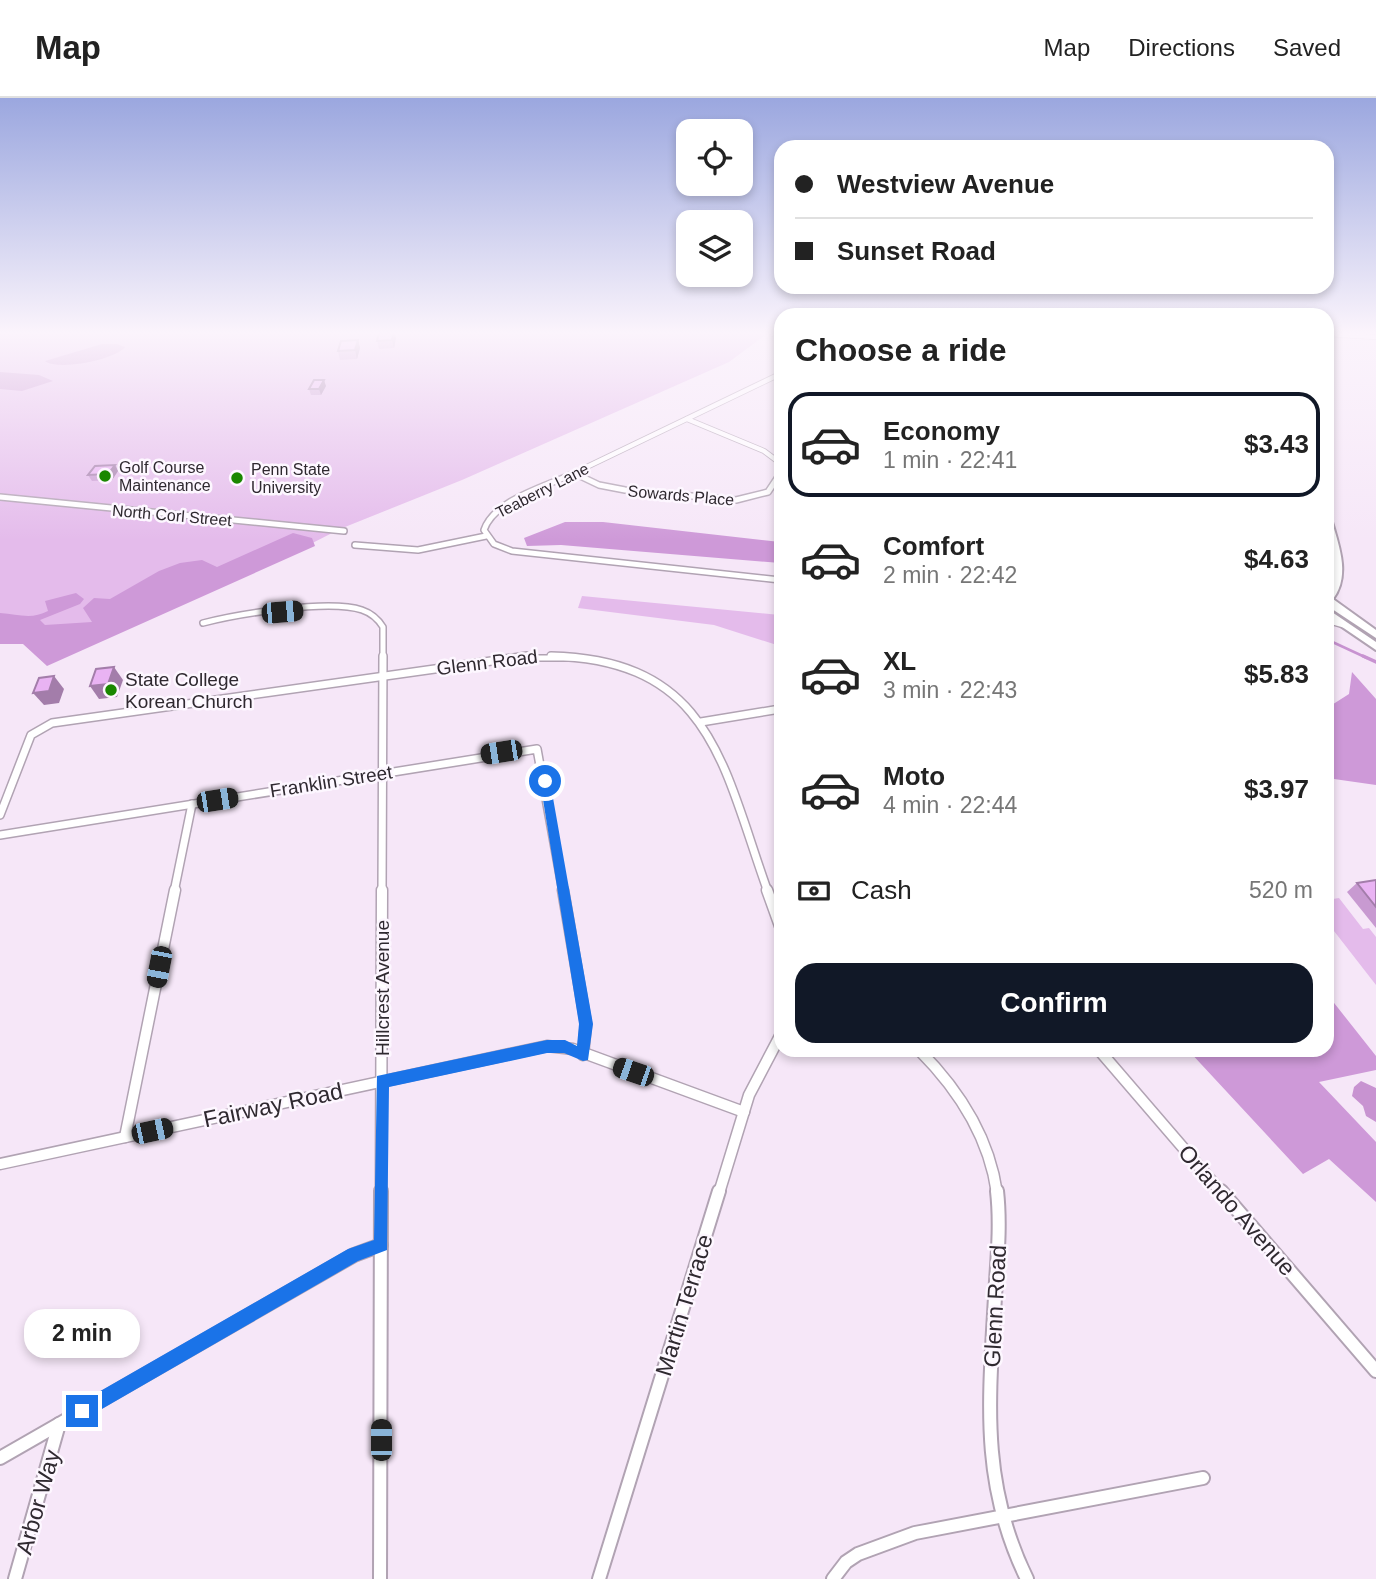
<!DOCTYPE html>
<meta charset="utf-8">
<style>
:root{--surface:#fff;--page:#f2f2f2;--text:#222;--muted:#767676;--line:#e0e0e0;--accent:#111827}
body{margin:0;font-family:Helvetica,sans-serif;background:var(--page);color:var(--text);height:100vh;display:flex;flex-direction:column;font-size:26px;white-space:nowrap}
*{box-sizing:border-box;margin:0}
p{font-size:23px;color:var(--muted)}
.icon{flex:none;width:38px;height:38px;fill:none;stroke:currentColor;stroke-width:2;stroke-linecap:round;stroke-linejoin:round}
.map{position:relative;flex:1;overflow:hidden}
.panel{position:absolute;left:774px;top:210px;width:560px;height:749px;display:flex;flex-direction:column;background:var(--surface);border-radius:21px;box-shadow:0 4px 10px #0003}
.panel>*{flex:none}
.hud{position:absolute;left:774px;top:42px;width:560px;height:154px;border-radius:21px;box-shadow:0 4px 10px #0003;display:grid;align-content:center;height:154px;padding:0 21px;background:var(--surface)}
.tools{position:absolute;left:676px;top:21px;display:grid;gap:14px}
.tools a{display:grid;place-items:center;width:77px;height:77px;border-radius:14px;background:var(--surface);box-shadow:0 4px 10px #0003;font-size:35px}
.end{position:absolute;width:32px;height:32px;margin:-16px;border:9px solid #1a73e8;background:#fff;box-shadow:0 0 0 4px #fff}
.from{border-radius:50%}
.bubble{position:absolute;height:49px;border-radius:21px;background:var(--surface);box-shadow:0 4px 10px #0003;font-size:23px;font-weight:700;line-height:49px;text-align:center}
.car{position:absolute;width:21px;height:42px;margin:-21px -10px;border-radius:9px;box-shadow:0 0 5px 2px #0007;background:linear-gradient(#222 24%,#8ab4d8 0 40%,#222 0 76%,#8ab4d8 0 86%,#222 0)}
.hud b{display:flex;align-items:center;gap:24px;height:66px;font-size:26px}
.hud b+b{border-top:2px solid var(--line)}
.hud i{width:18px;height:18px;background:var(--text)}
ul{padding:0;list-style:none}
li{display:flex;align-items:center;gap:21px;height:105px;margin:0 14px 10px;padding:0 7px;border:4px solid transparent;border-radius:21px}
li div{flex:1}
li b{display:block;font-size:26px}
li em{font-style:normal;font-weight:700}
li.on{border-color:var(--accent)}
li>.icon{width:63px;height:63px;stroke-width:1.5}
h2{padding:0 21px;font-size:32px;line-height:84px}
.pay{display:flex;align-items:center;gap:18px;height:77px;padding:0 21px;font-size:26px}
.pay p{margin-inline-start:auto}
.primary-button{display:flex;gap:14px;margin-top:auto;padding:14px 21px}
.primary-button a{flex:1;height:80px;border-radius:21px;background:var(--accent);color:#fff;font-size:28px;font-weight:700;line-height:80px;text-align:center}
header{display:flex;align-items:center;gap:42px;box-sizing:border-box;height:98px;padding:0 35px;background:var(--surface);border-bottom:2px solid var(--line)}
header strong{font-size:33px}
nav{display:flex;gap:38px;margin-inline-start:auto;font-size:24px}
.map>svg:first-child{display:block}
.green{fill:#e4bbeb}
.forest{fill:#ce99d8}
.water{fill:#c893d1}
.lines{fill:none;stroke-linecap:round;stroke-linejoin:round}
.stream-far1{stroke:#c893d1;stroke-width:2.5}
.stream{stroke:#c893d1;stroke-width:3.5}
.street-far4-casing{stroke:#b1a3b3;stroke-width:6}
.street-far3-casing{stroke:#b1a3b3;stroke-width:8}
.street-far2-casing{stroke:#b1a3b3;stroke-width:10}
.street-far1-casing{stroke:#b1a3b3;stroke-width:13}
.street-casing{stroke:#b1a3b3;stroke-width:16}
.secondary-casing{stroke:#b1a3b3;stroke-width:4}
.street-far4{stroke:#fff;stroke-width:4.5}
.street-far3{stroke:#fff;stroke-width:5}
.street-far2{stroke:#fff;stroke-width:7}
.street-far1{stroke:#fff;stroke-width:10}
.street{stroke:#fff;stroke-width:12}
.secondary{fill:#fff;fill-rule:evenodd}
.wall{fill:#c89ad1}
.shaded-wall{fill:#a37daa}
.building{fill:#e9b3f3;stroke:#a37daa;stroke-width:2}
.route{fill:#1a73e8}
.poi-dot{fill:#1a8700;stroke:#fdf7ff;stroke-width:2.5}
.labels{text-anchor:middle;stroke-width:5;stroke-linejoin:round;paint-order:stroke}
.far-poi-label{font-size:16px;fill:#2f2930;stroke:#fdf7ff;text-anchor:start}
.far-street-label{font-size:16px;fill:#2f2930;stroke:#fdf7ff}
.street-label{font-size:19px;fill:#2f2930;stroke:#fdf7ff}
.poi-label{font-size:19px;fill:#2f2930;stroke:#fdf7ff;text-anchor:start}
.near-street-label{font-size:23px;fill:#2f2930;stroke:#fdf7ff}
</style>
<header>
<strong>Map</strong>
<nav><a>Map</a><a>Directions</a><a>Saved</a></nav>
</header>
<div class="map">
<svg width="1376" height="1481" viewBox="0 0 1376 1481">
<rect width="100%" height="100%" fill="#f6e7f8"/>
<!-- green -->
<g class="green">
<polygon points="0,235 768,235 729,264 462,382 340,431 271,466 138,525 0,531"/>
<polygon points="582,498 780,517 780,548 714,527 578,510"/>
<polygon points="1339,800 1363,831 1369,830 1376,839 1376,887 1327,824 1327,802"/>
</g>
<!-- forest -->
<g class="forest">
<polygon points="565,424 603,424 780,444 780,465 561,447 527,448 524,440"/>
<path d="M293 435 312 440 315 448 47 568 23 546H0V515C18 516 31 522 48 513L45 503 76 495 84 501 80 506 40 522 45 527 92 524 83 510 94 500 110 501 159 473 180 465 202 462 217 469Z"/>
<polygon points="1352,574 1376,601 1376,687 1327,680 1327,610 1349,596"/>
<polygon points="1327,896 1376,958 1376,972 1319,984 1376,1044 1376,1104 1329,1061 1303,1076 1188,952 1326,952"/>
</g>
<!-- water -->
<g class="water">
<path d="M102 246H117L125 249C115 262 57 273 45 263Z"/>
<polygon points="0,274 39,277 53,283 22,293 0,291"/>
<polygon points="1361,983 1376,990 1376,1024 1366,1018 1363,1008 1352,998 1354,989"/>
</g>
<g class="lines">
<!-- stream-far1 -->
<polyline class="stream-far1" points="1326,541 1367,560"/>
<!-- stream -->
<polyline class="stream" points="1363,558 1376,564"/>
<!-- street-far4 casing -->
<g class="street-far4-casing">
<g id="street-far4">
<polyline points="1326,236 1376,239"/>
<polyline points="687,321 764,353 780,365"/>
<polyline points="574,375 580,378"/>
<polyline points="568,378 780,276"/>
</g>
</g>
<!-- street-far3 casing -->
<g class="street-far3-casing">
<g id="street-far3">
<path d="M572 376C545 389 494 402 484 432L494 446 512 453 780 482"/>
<polyline points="576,376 599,387 625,392 736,402 768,394 780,376"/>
<polyline points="0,399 344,433"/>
<polyline points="355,447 418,452 486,438"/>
<polyline points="1326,522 1344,527"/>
<path d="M203 525C238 516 329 501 362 512 371 515 378 521 383 529V560"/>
<polyline points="503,560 575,560"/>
</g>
</g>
<!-- street-far2 casing -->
<g class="street-far2-casing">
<g id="street-far2">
<path d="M551 558C712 562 723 669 768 794"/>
<polyline points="701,624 780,611"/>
<polyline points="0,717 31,637 52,625 527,558"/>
<polyline points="0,737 537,651 563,794"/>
<polyline points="174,794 192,706"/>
<polyline points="382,794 383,558"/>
</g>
</g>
<!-- street-far1 casing -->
<g class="street-far1-casing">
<g id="street-far1">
<polyline points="563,792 586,926 583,957"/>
<polyline points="767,792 780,828"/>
<path d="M919 952C959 992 989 1038 997 1095"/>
<polyline points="1099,952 1222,1095"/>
<polyline points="125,1039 175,792"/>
<polyline points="0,1066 547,948 573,951 744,1014"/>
<polyline points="381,1095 382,792"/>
<polyline points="719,1095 749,997 780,938"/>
</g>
</g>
<!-- street casing -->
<g class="street-casing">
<g id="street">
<path d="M997 1093C1001 1128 997 1164 995 1199 989 1303 980 1385 1027 1481"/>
<polyline points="1221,1093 1376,1273"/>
<polyline points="0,1360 354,1157 381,1147"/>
<polyline points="15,1481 59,1326"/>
<polyline points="380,1481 381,1093"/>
<polyline points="599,1481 719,1093"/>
<polyline points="833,1481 846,1464 858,1456 915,1435 1203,1380"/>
</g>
</g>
<!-- secondary casing -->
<g class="secondary-casing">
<g id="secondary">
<path d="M1326 415 1330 417C1337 443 1352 476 1333 501L1376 532V540L1326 507V497L1332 485 1333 474 1326 436Z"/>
<polygon points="1326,510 1376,544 1376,552 1326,518"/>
</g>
</g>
<!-- street-far4 -->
<use href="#street-far4" class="street-far4"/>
<!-- street-far3 -->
<use href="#street-far3" class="street-far3"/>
<!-- street-far2 -->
<use href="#street-far2" class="street-far2"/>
<!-- street-far1 -->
<use href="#street-far1" class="street-far1"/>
<!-- street -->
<use href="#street" class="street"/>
<!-- secondary -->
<use href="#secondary" class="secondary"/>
</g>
<!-- wall -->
<g class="wall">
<polygon points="396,240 394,250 379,251 377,243"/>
<polygon points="358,242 360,250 357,261 340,262 338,253"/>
<polygon points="326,288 321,297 311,297 309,291"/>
<polygon points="115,367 118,373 112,382 92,383 88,377"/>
<polygon points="1376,782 1376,830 1347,794 1357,785"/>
</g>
<!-- shaded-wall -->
<g class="shaded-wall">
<polygon points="393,235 395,235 396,240 394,250 392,242"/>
<polygon points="358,242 360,250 357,261 355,252"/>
<polygon points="324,282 326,288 321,297 319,291"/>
<polygon points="115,367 118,373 112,382 108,376"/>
<polygon points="114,569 123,582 117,599 99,601 90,588"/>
<polygon points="54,578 64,591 59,605 44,607 33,595"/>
</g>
<!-- building -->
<g class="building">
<polygon points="379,235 393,235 392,242 377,243"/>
<polygon points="358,242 355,252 338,253 341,243"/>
<polygon points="314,282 324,282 319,291 309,291"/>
<polygon points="115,367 108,376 88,377 95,368"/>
<polygon points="114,569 108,586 90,588 96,571"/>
<polygon points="54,578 49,593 33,595 39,580"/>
<polygon points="1376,782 1376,809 1357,785"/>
</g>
<!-- sky -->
<linearGradient id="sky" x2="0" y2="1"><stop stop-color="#9ba7df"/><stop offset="0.53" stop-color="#fbf4fc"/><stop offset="1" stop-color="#fbf4fc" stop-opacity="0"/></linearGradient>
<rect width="1376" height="443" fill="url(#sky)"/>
<!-- route -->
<polygon class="route" points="545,679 550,683 593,926 588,962 583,963 564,955 547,955 389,989 387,1152 358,1163 88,1319 82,1322 76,1319 73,1313 76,1307 348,1151 374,1142 377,978 547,942 565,942 577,948 579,926 540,683"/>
<!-- markers -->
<g class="poi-dot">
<circle cx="105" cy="378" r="7"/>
<circle cx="237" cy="380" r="7"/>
<circle cx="111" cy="592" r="7"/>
</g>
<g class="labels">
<!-- far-poi labels -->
<g class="far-poi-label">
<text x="119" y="375">Golf Course<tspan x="119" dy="18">Maintenance</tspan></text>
<text x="251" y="377">Penn State<tspan x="251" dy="18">University</tspan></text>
</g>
<!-- far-street labels -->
<g class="far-street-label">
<text transform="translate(542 392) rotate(-27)" y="6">Teaberry Lane</text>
<text transform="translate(681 397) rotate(5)" y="6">Sowards Place</text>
<text transform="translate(172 417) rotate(5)" y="6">North Corl Street</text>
</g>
<!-- street labels -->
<g class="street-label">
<text transform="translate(487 564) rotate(-7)" y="7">Glenn Road</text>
<text transform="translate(331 683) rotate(-9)" y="7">Franklin Street</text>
<text transform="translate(382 890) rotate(-90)" y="7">Hillcrest Avenue</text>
</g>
<!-- poi labels -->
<g class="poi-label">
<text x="125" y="588">State College<tspan x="125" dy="22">Korean Church</tspan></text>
</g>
<!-- near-street labels -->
<g class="near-street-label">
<text transform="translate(273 1007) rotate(-12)" y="8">Fairway Road</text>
<text transform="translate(1237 1112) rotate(49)" y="8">Orlando Avenue</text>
<text transform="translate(684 1207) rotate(-73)" y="8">Martin Terrace</text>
<text transform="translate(995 1208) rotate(-87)" y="8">Glenn Road</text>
<text transform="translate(38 1404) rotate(-74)" y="8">Arbor Way</text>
</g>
</g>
</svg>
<div class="tools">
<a><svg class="icon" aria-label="locate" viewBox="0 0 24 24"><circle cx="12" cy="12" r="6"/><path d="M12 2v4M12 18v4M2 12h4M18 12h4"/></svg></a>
<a><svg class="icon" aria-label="layers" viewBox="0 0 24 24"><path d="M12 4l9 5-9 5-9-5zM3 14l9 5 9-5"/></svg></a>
</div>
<i class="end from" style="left:545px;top:683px"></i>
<i class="end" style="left:82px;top:1313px"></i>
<div class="bubble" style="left:24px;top:1211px;width:116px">2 min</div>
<i class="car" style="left:282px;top:514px;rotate:85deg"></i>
<i class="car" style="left:501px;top:654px;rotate:261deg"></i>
<i class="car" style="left:217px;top:702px;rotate:81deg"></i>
<i class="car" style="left:159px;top:869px;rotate:191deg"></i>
<i class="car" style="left:633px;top:974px;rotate:289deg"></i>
<i class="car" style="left:152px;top:1033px;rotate:78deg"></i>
<i class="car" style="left:381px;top:1342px;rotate:0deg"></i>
<div class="hud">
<b><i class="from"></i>Westview Avenue</b>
<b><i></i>Sunset Road</b>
</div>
<section class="panel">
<h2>Choose a ride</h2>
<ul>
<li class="on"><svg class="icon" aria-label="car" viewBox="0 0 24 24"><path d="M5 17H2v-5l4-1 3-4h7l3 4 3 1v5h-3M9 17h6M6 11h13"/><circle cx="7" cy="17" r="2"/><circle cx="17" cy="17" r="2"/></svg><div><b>Economy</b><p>1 min · 22:41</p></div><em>$3.43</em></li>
<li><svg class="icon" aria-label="car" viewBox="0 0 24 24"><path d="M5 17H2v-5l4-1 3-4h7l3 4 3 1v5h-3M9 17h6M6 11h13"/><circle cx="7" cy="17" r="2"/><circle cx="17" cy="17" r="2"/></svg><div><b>Comfort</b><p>2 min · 22:42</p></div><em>$4.63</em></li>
<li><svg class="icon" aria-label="car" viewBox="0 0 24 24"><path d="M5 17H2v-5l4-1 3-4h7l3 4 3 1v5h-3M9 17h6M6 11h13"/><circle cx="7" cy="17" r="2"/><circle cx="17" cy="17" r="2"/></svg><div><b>XL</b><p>3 min · 22:43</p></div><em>$5.83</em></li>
<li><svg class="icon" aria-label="car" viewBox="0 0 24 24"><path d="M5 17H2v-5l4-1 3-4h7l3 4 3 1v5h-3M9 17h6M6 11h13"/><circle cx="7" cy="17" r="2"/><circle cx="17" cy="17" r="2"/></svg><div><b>Moto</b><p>4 min · 22:44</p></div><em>$3.97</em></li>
</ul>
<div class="pay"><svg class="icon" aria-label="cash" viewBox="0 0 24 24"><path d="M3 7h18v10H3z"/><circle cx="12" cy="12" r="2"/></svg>Cash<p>520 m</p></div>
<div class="primary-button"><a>Confirm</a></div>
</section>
</div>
